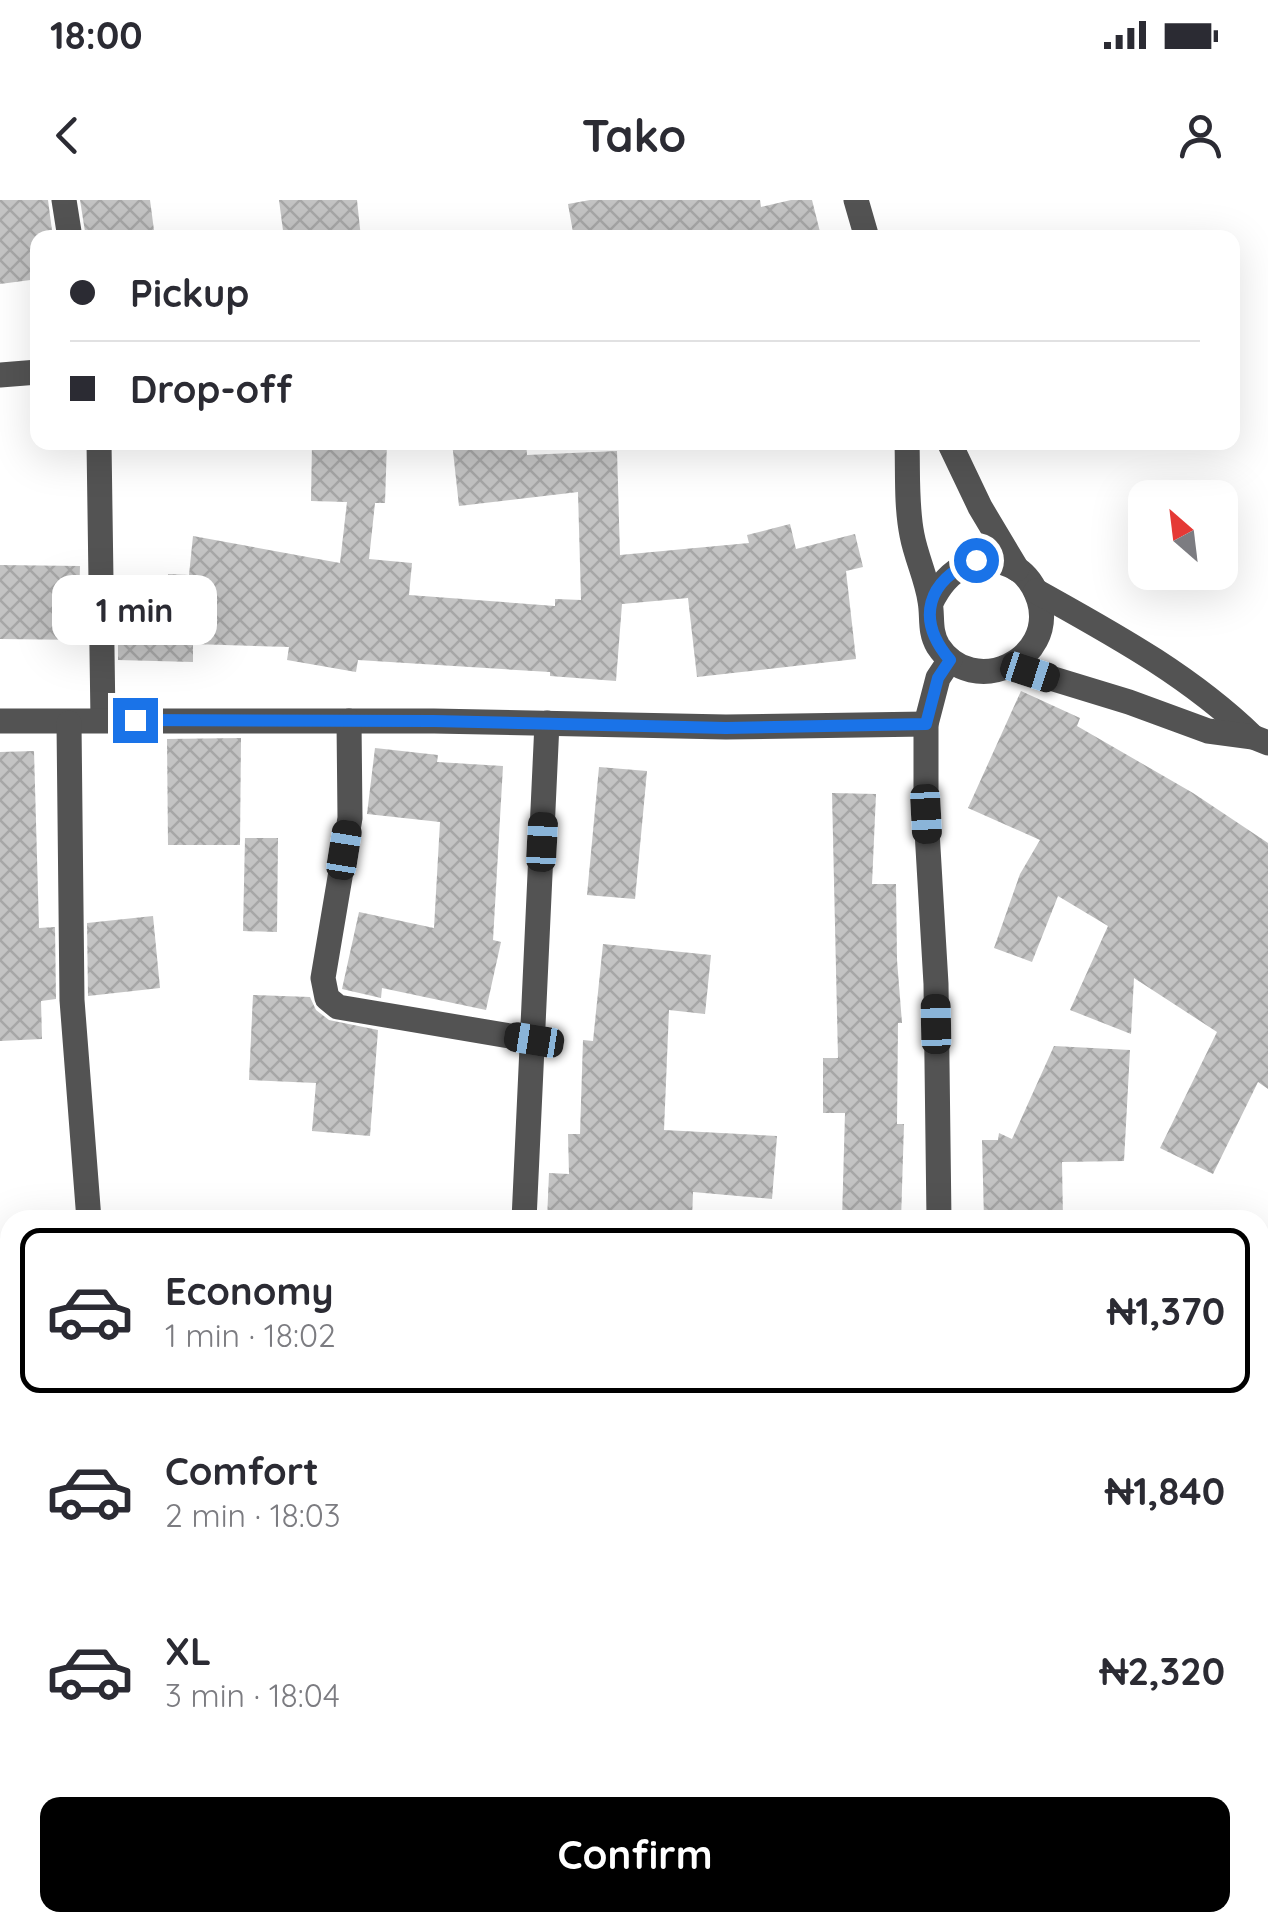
<!DOCTYPE html>
<meta charset="utf-8">
<style>
:root{--surface:#fff;--page:#f7f7f7;--text:#2b2b33;--muted:#7c7c81;--line:#e1e1e2;--accent:#000}
body{margin:0;font-family:Quicksand,sans-serif;background:var(--page);color:var(--text);height:100vh;display:flex;flex-direction:column;font-size:38px;white-space:nowrap}
*{box-sizing:border-box;margin:0}
p{font-size:32px;color:var(--muted)}
.icon{flex:none;width:55px;height:55px;fill:none;stroke:currentColor;stroke-width:2;stroke-linecap:round;stroke-linejoin:round}
.map{position:relative;flex:1;overflow:hidden}
.sheet{position:absolute;left:0px;top:1010px;width:1270px;height:722px;display:flex;flex-direction:column;background:var(--surface);border-radius:30px 30px 0 0;box-shadow:0 10px 40px #0002}
.sheet>*{flex:none}
.guide{position:absolute;left:30px;top:30px;width:1210px;height:220px;border-radius:20px;box-shadow:0 10px 40px #0002;display:grid;align-content:center;height:220px;padding:0 40px;background:var(--surface)}
.needle{width:65px;rotate:332deg}
.fabs{position:absolute;left:1128px;top:280px;display:grid;gap:20px}
.fabs a{display:grid;place-items:center;width:110px;height:110px;border-radius:20px;background:var(--surface);box-shadow:0 10px 40px #0002;font-size:50px}
.end{position:absolute;width:45px;height:45px;margin:-22px;border:12px solid #1a73e8;background:#fff;box-shadow:0 0 0 5px #fff}
.from{border-radius:50%}
.bubble{position:absolute;height:70px;border-radius:20px;background:var(--surface);box-shadow:0 10px 40px #0002;font-size:32px;font-weight:800;line-height:70px;text-align:center}
.car{position:absolute;width:30px;height:60px;margin:-30px -15px;border-radius:12px;box-shadow:0 0 8px 2px #0007;background:linear-gradient(#222 24%,#8ab4d8 0 40%,#222 0 76%,#8ab4d8 0 86%,#222 0)}
.guide b{display:flex;align-items:center;gap:35px;height:95px;font-size:38px}
.guide b+b{border-top:2px solid var(--line)}
.guide i{width:25px;height:25px;background:var(--text)}
ul{padding:18px 0 0;list-style:none}
li{display:flex;align-items:center;gap:30px;height:165px;margin:0 20px 15px;padding:0 20px;border:5px solid transparent;border-radius:20px}
li div{flex:1}
li b{display:block;font-size:38px}
li em{font-style:normal;font-weight:800}
li.active{border-color:var(--accent)}
li>.icon{width:90px;height:90px;stroke-width:1.5}
.cta{display:flex;gap:20px;margin-top:auto;padding:20px 40px}
.cta a{flex:1;height:115px;border-radius:20px;background:var(--accent);color:#fff;font-size:40px;font-weight:800;line-height:115px;text-align:center}
.status{display:flex;justify-content:space-between;align-items:center;height:70px;padding:0 50px;background:var(--surface);direction:ltr}
.status svg{height:28px;fill:currentColor}
header{display:flex;justify-content:space-between;align-items:center;height:130px;padding:0 40px;background:var(--surface);font-size:45px;font-weight:800}
.map>svg:first-child{display:block}
.building{fill:url(#building-cross-hatch)}
.lines{fill:none;stroke-linecap:round;stroke-linejoin:round}
.minor{stroke:#535353;stroke-width:25}
.route{stroke:#1a73e8;stroke-width:12}
</style>
<div class="status"><b>18:00</b><svg viewBox="0 0 49 12"><path d="M0 12V9h3v3zM5 12V6h3v6zM10 12V3h3v9zM15 12V0h3v12zM26 1h20v11H26zM47 4h2v5h-2z"/></svg></div>
<header><svg class="icon" aria-label="back" viewBox="0 0 24 24"><path d="M15 5l-7 7 7 7"/></svg>Tako<svg class="icon" aria-label="person" viewBox="0 0 24 24"><circle cx="12" cy="8" r="4"/><path d="M4 21q1-7 8-7t8 7"/></svg></header>
<div class="map">
<svg width="1268" height="1731" viewBox="0 0 1268 1731">
<defs>
<pattern id="building-cross-hatch" width="8" height="8" patternUnits="userSpaceOnUse" patternTransform="scale(2.5)"><rect width="8" height="8" fill="#c3c3c3"/><path d="M0 0l8 8M0 8l8-8" fill="none" stroke="#a6a6a6"/></pattern>
</defs>
<rect width="100%" height="100%" fill="#fff"/>
<!-- building -->
<g class="building">
<polygon points="0,0 48,0 53,38 38,38 38,79 0,84"/>
<polygon points="80,0 150,0 155,38 86,38"/>
<polygon points="279,0 357,0 361,38 284,38"/>
<polygon points="590,0 760,0 761,7 791,0 812,0 820,32 798,38 574,38 568,4"/>
<polygon points="312,242 387,242 385,303 375,303 369,359 412,363 409,395 555,406 555,399 581,400 578,292 459,306 452,242 526,242 527,255 617,251 620,355 749,343 747,335 790,324 796,349 855,334 863,367 846,371 856,459 697,477 688,398 622,404 616,481 550,476 550,472 358,460 356,472 287,460 289,447 193,444 193,462 118,460 118,402 167,403 168,374 189,375 193,336 340,363 347,302 311,301"/>
<polygon points="0,365 80,366 79,401 85,402 86,440 0,439"/>
<polygon points="1021,491 1080,518 1077,526 1193,593 1268,643 1268,889 1258,882 1213,974 1160,948 1217,832 1134,778 1131,834 1070,810 1108,726 1058,696 1032,762 994,748 1020,674 1040,640 968,608"/>
<polygon points="241,538 240,645 168,645 167,539"/>
<polygon points="375,548 438,555 437,562 503,566 493,740 501,742 486,810 382,788 381,798 342,789 359,712 434,728 440,622 367,614"/>
<polygon points="34,551 39,728 55,727 56,799 41,801 42,839 0,841 0,552"/>
<polygon points="599,567 647,571 635,699 587,695"/>
<polygon points="832,593 876,594 872,684 896,684 897,760 902,823 898,823 897,924 904,924 901,1020 842,1020 845,913 823,913 823,858 838,858"/>
<polygon points="245,638 278,638 277,732 243,731"/>
<polygon points="153,716 160,788 88,796 87,723"/>
<polygon points="603,744 711,755 705,814 669,810 664,930 777,936 772,999 693,992 692,1020 547,1020 549,973 569,974 568,934 580,934 583,840 593,841"/>
<polygon points="253,795 310,797 316,810 329,820 378,830 370,936 312,931 316,883 249,880"/>
<polygon points="1054,846 1130,850 1124,961 1062,962 1063,1020 984,1020 982,940 998,940 999,933 1012,939"/>
</g>
<g class="lines">
<!-- minor -->
<g class="minor">
<polyline points="64,0 70,38"/>
<polyline points="856,0 867,38"/>
<polyline points="0,175 38,172"/>
<polyline points="99,242 103,520"/>
<path d="M907 242C908 273 906 305 912 335 916 357 927 379 930 401 933 417 929 431 938 446 973 500 1057 460 1039 400 1035 388 1028 376 1017 369 980 347 947 369 931 403"/>
<polyline points="949,242 980,307 1017,369"/>
<path d="M1036 391C1113 434 1189 475 1253 537"/>
<polyline points="1011,466 1129,502 1208,531 1253,537 1268,543"/>
<polyline points="0,521 434,521 726,527 926,524"/>
<polyline points="349,521 350,618 323,778 327,798 338,807 534,840"/>
<polyline points="69,523 72,800 89,1020"/>
<polyline points="524,1020 547,523"/>
<polyline points="939,1020 936,784 926,614 926,524 938,478 950,460"/>
<polyline points="1260,1343 1268,1344"/>
<polyline points="397,1722 472,1730 473,1722"/>
<polyline points="7,1731 11,1722"/>
<polyline points="938,1731 938,1722"/>
</g>
</g>
<g class="lines">
<!-- route -->
<path class="route" d="M135 520 434 521 726 528 926 524 938 478 950 460C915 419 927 380 976 360"/>
</g>
</svg>
<div class="fabs">
<a><svg class="needle" viewBox="-14 -14 28 28"><path d="M0-13l5 13h-10z" fill="#e53935"/><path d="M0 13l5-13h-10z" fill="#7c7c81"/></svg></a>
</div>
<i class="end from" style="left:976px;top:360px"></i>
<i class="end" style="left:135px;top:520px"></i>
<div class="bubble" style="left:52px;top:375px;width:165px">1 min</div>
<i class="car" style="left:1030px;top:472px;rotate:108deg"></i>
<i class="car" style="left:926px;top:614px;rotate:177deg"></i>
<i class="car" style="left:542px;top:642px;rotate:3deg"></i>
<i class="car" style="left:344px;top:650px;rotate:9deg"></i>
<i class="car" style="left:936px;top:824px;rotate:359deg"></i>
<i class="car" style="left:534px;top:840px;rotate:279deg"></i>
<div class="guide">
<b><i class="from"></i>Pickup</b>
<b><i></i>Drop-off</b>
</div>
<section class="sheet">
<ul>
<li class="active"><svg class="icon" aria-label="car" viewBox="0 0 24 24"><path d="M5 17H2v-5l4-1 3-4h7l3 4 3 1v5h-3M9 17h6M6 11h13"/><circle cx="7" cy="17" r="2"/><circle cx="17" cy="17" r="2"/></svg><div><b>Economy</b><p>1 min · 18:02</p></div><em>₦1,370</em></li>
<li><svg class="icon" aria-label="car" viewBox="0 0 24 24"><path d="M5 17H2v-5l4-1 3-4h7l3 4 3 1v5h-3M9 17h6M6 11h13"/><circle cx="7" cy="17" r="2"/><circle cx="17" cy="17" r="2"/></svg><div><b>Comfort</b><p>2 min · 18:03</p></div><em>₦1,840</em></li>
<li><svg class="icon" aria-label="car" viewBox="0 0 24 24"><path d="M5 17H2v-5l4-1 3-4h7l3 4 3 1v5h-3M9 17h6M6 11h13"/><circle cx="7" cy="17" r="2"/><circle cx="17" cy="17" r="2"/></svg><div><b>XL</b><p>3 min · 18:04</p></div><em>₦2,320</em></li>
</ul>
<div class="cta"><a>Confirm</a></div>
</section>
</div>
